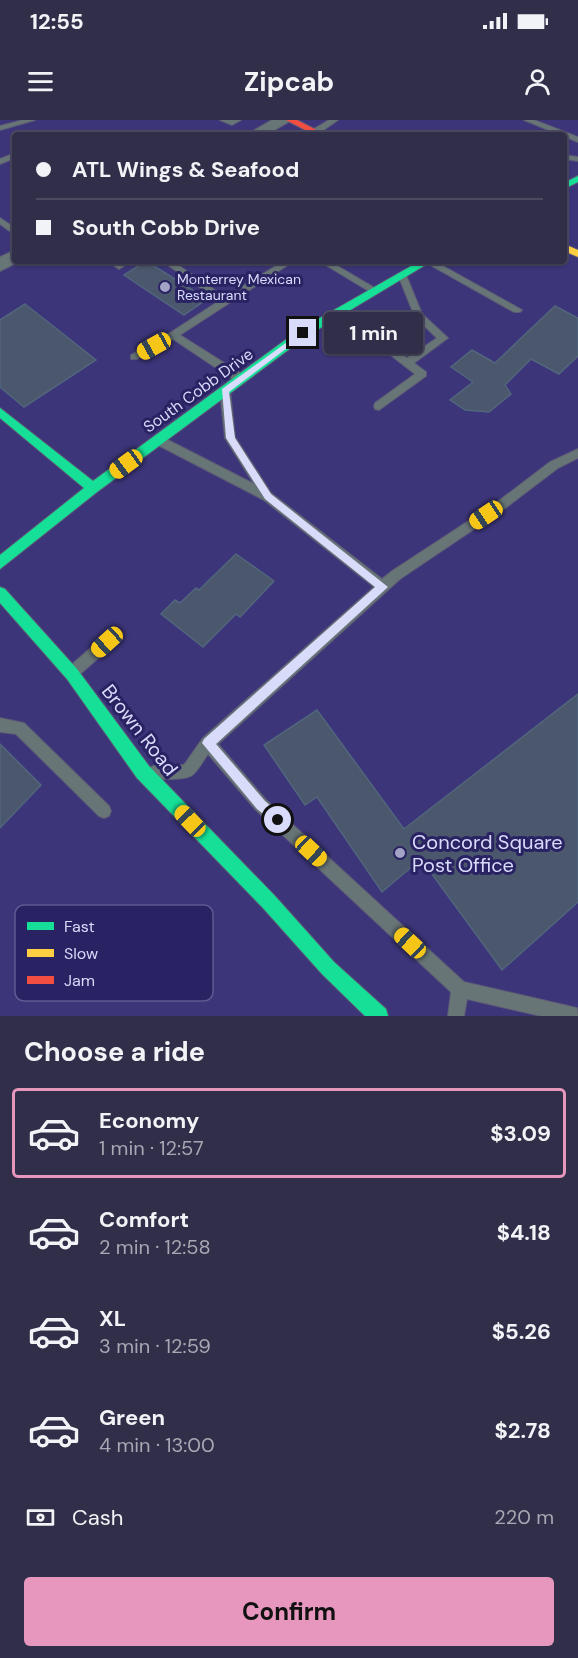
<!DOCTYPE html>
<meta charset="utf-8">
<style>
:root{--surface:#302e48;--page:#3c3a52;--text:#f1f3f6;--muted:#a8a8b4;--line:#4b4a60;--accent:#e797bd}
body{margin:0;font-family:"DM Sans",sans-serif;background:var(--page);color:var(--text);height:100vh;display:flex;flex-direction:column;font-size:22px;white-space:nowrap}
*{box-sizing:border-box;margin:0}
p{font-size:20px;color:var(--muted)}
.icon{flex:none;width:33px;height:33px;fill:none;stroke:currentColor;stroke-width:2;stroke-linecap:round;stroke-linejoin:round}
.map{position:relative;height:896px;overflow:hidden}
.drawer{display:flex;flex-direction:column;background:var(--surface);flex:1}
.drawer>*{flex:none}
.hud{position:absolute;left:12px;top:12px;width:555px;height:132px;border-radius:6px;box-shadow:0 2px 4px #0004,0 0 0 2px var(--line);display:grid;align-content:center;height:132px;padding:0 24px;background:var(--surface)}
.end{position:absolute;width:27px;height:27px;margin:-14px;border:8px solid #d9dbfb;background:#111;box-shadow:0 0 0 3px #111}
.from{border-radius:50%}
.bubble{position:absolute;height:42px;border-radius:6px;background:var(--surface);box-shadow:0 2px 4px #0004,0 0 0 2px var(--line);font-size:20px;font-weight:700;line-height:42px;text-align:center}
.car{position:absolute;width:18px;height:36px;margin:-18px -9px;border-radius:8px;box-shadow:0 0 4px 2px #0007;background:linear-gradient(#f5c518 24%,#345 0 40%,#f5c518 0 76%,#345 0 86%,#f5c518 0)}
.hud b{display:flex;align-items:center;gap:21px;height:57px;font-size:22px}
.hud b+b{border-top:2px solid var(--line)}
.hud i{width:15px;height:15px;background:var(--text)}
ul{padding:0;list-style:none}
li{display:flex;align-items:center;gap:18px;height:90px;margin:0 12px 9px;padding:0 12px;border:3px solid transparent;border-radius:6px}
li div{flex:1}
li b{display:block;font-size:22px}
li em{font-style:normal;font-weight:700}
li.current{border-color:var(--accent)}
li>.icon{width:54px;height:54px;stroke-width:1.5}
h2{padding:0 24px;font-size:27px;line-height:72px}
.pay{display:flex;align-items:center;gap:15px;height:66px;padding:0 24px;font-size:22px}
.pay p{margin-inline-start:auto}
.primary-button{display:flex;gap:12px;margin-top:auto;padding:12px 24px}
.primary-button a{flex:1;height:69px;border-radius:6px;background:var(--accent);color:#111;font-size:24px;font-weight:700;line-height:69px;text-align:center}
.status{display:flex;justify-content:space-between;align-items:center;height:42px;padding:0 30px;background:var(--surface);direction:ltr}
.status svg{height:16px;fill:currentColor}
header{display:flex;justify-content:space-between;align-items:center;height:78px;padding:0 24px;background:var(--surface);font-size:27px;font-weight:700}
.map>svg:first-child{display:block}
.built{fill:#3c3579;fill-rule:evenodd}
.building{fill:#4b576c;stroke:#51667d;stroke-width:1.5}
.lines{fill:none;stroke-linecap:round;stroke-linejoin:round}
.lane-casing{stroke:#5b5976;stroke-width:2}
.street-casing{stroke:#5b5976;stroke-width:2}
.fast-casing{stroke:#5b5976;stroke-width:2}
.slow-casing{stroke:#5b5976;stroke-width:2}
.jam-casing{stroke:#5b5976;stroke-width:2}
.lane{fill:#687577;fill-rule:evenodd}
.street{fill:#687577;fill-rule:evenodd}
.fast{fill:#16e098;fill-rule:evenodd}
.slow{fill:#ffcf43;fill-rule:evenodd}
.jam{fill:#f24e42;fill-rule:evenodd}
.route{fill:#d9dbfb}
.poi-dot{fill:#a3a4c5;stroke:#2a2363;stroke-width:2}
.labels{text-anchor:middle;stroke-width:6;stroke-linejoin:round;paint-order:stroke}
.far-poi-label{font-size:14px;fill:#d9dbfb;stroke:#2a2363;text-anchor:start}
.street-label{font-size:16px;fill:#d9dbfb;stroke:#2a2363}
.near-street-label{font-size:20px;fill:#d9dbfb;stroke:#2a2363}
.near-poi-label{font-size:20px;fill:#d9dbfb;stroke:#2a2363;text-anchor:start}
.key{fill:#2a2363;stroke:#5f5a91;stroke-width:1.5}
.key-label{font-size:16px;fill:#d9dbfb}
</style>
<div class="status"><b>12:55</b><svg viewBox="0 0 49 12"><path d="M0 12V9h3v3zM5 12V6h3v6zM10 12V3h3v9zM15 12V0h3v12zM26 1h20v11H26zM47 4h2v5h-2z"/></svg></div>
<header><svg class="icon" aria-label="menu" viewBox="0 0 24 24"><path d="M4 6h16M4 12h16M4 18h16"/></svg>Zipcab<svg class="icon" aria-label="person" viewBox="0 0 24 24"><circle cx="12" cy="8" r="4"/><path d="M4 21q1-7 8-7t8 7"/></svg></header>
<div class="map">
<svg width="578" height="896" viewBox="0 0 578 896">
<rect width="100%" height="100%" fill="#403d60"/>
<!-- built -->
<path class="built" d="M0 0H578V896H0ZM15 15H564V141H15Z"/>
<!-- building -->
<g class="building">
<polygon points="146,141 207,179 184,195 124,155"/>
<polygon points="25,184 96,240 24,287 0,267 0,200"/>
<polygon points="555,186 578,198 578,236 559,254 531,239 505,265 511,274 489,292 465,290 450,280 473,262 451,247 472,230 495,243"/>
<polygon points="236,434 274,461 240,497 236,494 203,527 161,494 175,480 180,483 196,468 199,470"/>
<polygon points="578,574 578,782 502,850 421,739 382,772 317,677 305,685 264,625 317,590 404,709"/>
<polygon points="0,624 41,665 0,708"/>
</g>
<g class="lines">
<!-- lane casing -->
<g class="lane-casing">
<g id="lane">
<polygon points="23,0 35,0 0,10 0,6"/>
<polygon points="220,0 241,0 232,5"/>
<polygon points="329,0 338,0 318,14 312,14 312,10"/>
<polygon points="524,0 534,0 578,17 578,22"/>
<polygon points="15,33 15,38 0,44 0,39"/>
<polygon points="564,35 578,37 578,41 564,39"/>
<polygon points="0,98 15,108 15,115 0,104"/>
<polygon points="107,141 132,141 119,149"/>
<polygon points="162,141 172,141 225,177 284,141 294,141 180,215 245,256 245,262 237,262 173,219 137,239 131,239 131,235 170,213 219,181"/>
<polygon points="319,141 329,141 380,171 375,174 372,173"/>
<polygon points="423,141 434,141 522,190 520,192 514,192"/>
<polygon points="402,152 406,155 422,194 448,218 414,243 426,252 426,256 379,290 375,289 374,286 375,283 415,254 335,192 337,190 343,190 407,238 437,218 415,197 398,155"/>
<path d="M225 267 230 271 235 317 271 373 382 459 392 451 496 383 550 342 578 329V338L558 348 504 389 400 459 218 624 266 680 464 862 577 888 578 896H541L467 879 464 896H448L451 872 256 690 208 634C194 654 196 659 171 659 164 659 157 660 151 657L149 652 151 647 156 645H184L203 618 374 467 264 380 154 323 153 320 154 317H162L254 364 225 318 220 271Z"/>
<polygon points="107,516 112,518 113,522 112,526 79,555 74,557 69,555 67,551 69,547 102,518"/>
<polygon points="0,598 24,603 109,686 111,691 109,696 104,698 99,696 16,614 0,612"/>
</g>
</g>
<!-- street casing -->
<g class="street-casing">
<g id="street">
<polygon points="272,0 292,0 266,15 246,15"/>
<polygon points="15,130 15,141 20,141 0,151 0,137"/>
</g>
</g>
<!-- fast casing -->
<g class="fast-casing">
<g id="fast">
<polygon points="578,56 578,62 564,69 564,63"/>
<polygon points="420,141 432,141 307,216 97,372 0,449 0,435 84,368 0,298 0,288 93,361 299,210"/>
<polygon points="0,467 5,469 77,549 149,646 275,776 334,842 386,889 388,896 365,896 322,854 263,788 137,658 67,559 0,483"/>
</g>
</g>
<!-- slow casing -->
<g class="slow-casing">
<polygon id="slow" points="564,124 578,130 578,137 564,131"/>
</g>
<!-- jam casing -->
<g class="jam-casing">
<polygon id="jam" points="286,0 297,0 326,15 315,15"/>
</g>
<!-- lane -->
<use href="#lane" class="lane"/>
<!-- street -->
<use href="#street" class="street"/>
<!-- fast -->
<use href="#fast" class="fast"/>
<!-- slow -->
<use href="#slow" class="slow"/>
<!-- jam -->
<use href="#jam" class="jam"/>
</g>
<!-- route -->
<polygon class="route" points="301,212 307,213 229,272 235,318 271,374 388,467 216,624 265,681 282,696 282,704 278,706 257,689 202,623 204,619 375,467 265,379 226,318 222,269"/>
<!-- markers -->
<g class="poi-dot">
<circle cx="165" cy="167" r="6"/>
<circle cx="400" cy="733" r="6"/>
</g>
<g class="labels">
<!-- far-poi labels -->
<g class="far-poi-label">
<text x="177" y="164">Monterrey Mexican<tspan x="177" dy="16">Restaurant</tspan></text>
</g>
<!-- street labels -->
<g class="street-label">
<text transform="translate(198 270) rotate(-36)" y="6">South Cobb Drive</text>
</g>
<!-- near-street labels -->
<g class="near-street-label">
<text transform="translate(140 610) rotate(52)" y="7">Brown Road</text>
</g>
<!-- near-poi labels -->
<g class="near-poi-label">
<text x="412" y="729">Concord Square<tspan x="412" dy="23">Post Office</tspan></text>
</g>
</g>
<!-- legend -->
<rect x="15" y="785" width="198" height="96" rx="9" class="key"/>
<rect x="27" y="802" width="27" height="8" fill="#16e098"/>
<rect x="27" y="829" width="27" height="8" fill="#ffcf43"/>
<rect x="27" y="856" width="27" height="8" fill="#f24e42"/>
<g class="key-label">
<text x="64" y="812">Fast</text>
<text x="64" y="839">Slow</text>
<text x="64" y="866">Jam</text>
</g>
</svg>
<i class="end from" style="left:278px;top:700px"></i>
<i class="end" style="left:303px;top:213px"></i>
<div class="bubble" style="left:324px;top:192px;width:99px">1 min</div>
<i class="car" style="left:154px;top:226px;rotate:241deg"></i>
<i class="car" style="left:126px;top:344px;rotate:234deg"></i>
<i class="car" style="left:486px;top:395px;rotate:236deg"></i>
<i class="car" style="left:107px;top:522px;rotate:228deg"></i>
<i class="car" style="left:190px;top:701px;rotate:316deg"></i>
<i class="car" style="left:311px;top:731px;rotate:133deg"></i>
<i class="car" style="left:410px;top:823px;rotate:313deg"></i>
<div class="hud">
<b><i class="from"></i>ATL Wings &amp; Seafood</b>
<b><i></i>South Cobb Drive</b>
</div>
</div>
<section class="drawer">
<h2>Choose a ride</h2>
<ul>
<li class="current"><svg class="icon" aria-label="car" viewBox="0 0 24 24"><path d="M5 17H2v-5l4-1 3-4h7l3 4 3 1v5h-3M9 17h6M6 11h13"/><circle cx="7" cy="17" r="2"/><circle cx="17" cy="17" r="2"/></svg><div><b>Economy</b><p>1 min · 12:57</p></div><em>$3.09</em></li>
<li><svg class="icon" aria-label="car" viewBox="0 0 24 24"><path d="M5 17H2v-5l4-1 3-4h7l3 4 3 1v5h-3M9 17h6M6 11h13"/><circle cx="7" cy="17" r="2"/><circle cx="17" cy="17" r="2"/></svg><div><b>Comfort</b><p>2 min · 12:58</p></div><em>$4.18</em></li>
<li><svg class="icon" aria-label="car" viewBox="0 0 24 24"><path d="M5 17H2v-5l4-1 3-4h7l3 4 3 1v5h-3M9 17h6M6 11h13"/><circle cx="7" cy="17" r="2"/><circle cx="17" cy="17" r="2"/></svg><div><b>XL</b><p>3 min · 12:59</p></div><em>$5.26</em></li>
<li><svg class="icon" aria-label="car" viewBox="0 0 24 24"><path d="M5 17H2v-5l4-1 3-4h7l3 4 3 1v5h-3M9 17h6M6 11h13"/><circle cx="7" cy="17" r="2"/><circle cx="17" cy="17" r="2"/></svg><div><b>Green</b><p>4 min · 13:00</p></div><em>$2.78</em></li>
</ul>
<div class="pay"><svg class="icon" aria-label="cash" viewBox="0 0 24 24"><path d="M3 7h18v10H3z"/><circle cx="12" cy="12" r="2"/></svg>Cash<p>220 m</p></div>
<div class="primary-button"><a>Confirm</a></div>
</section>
